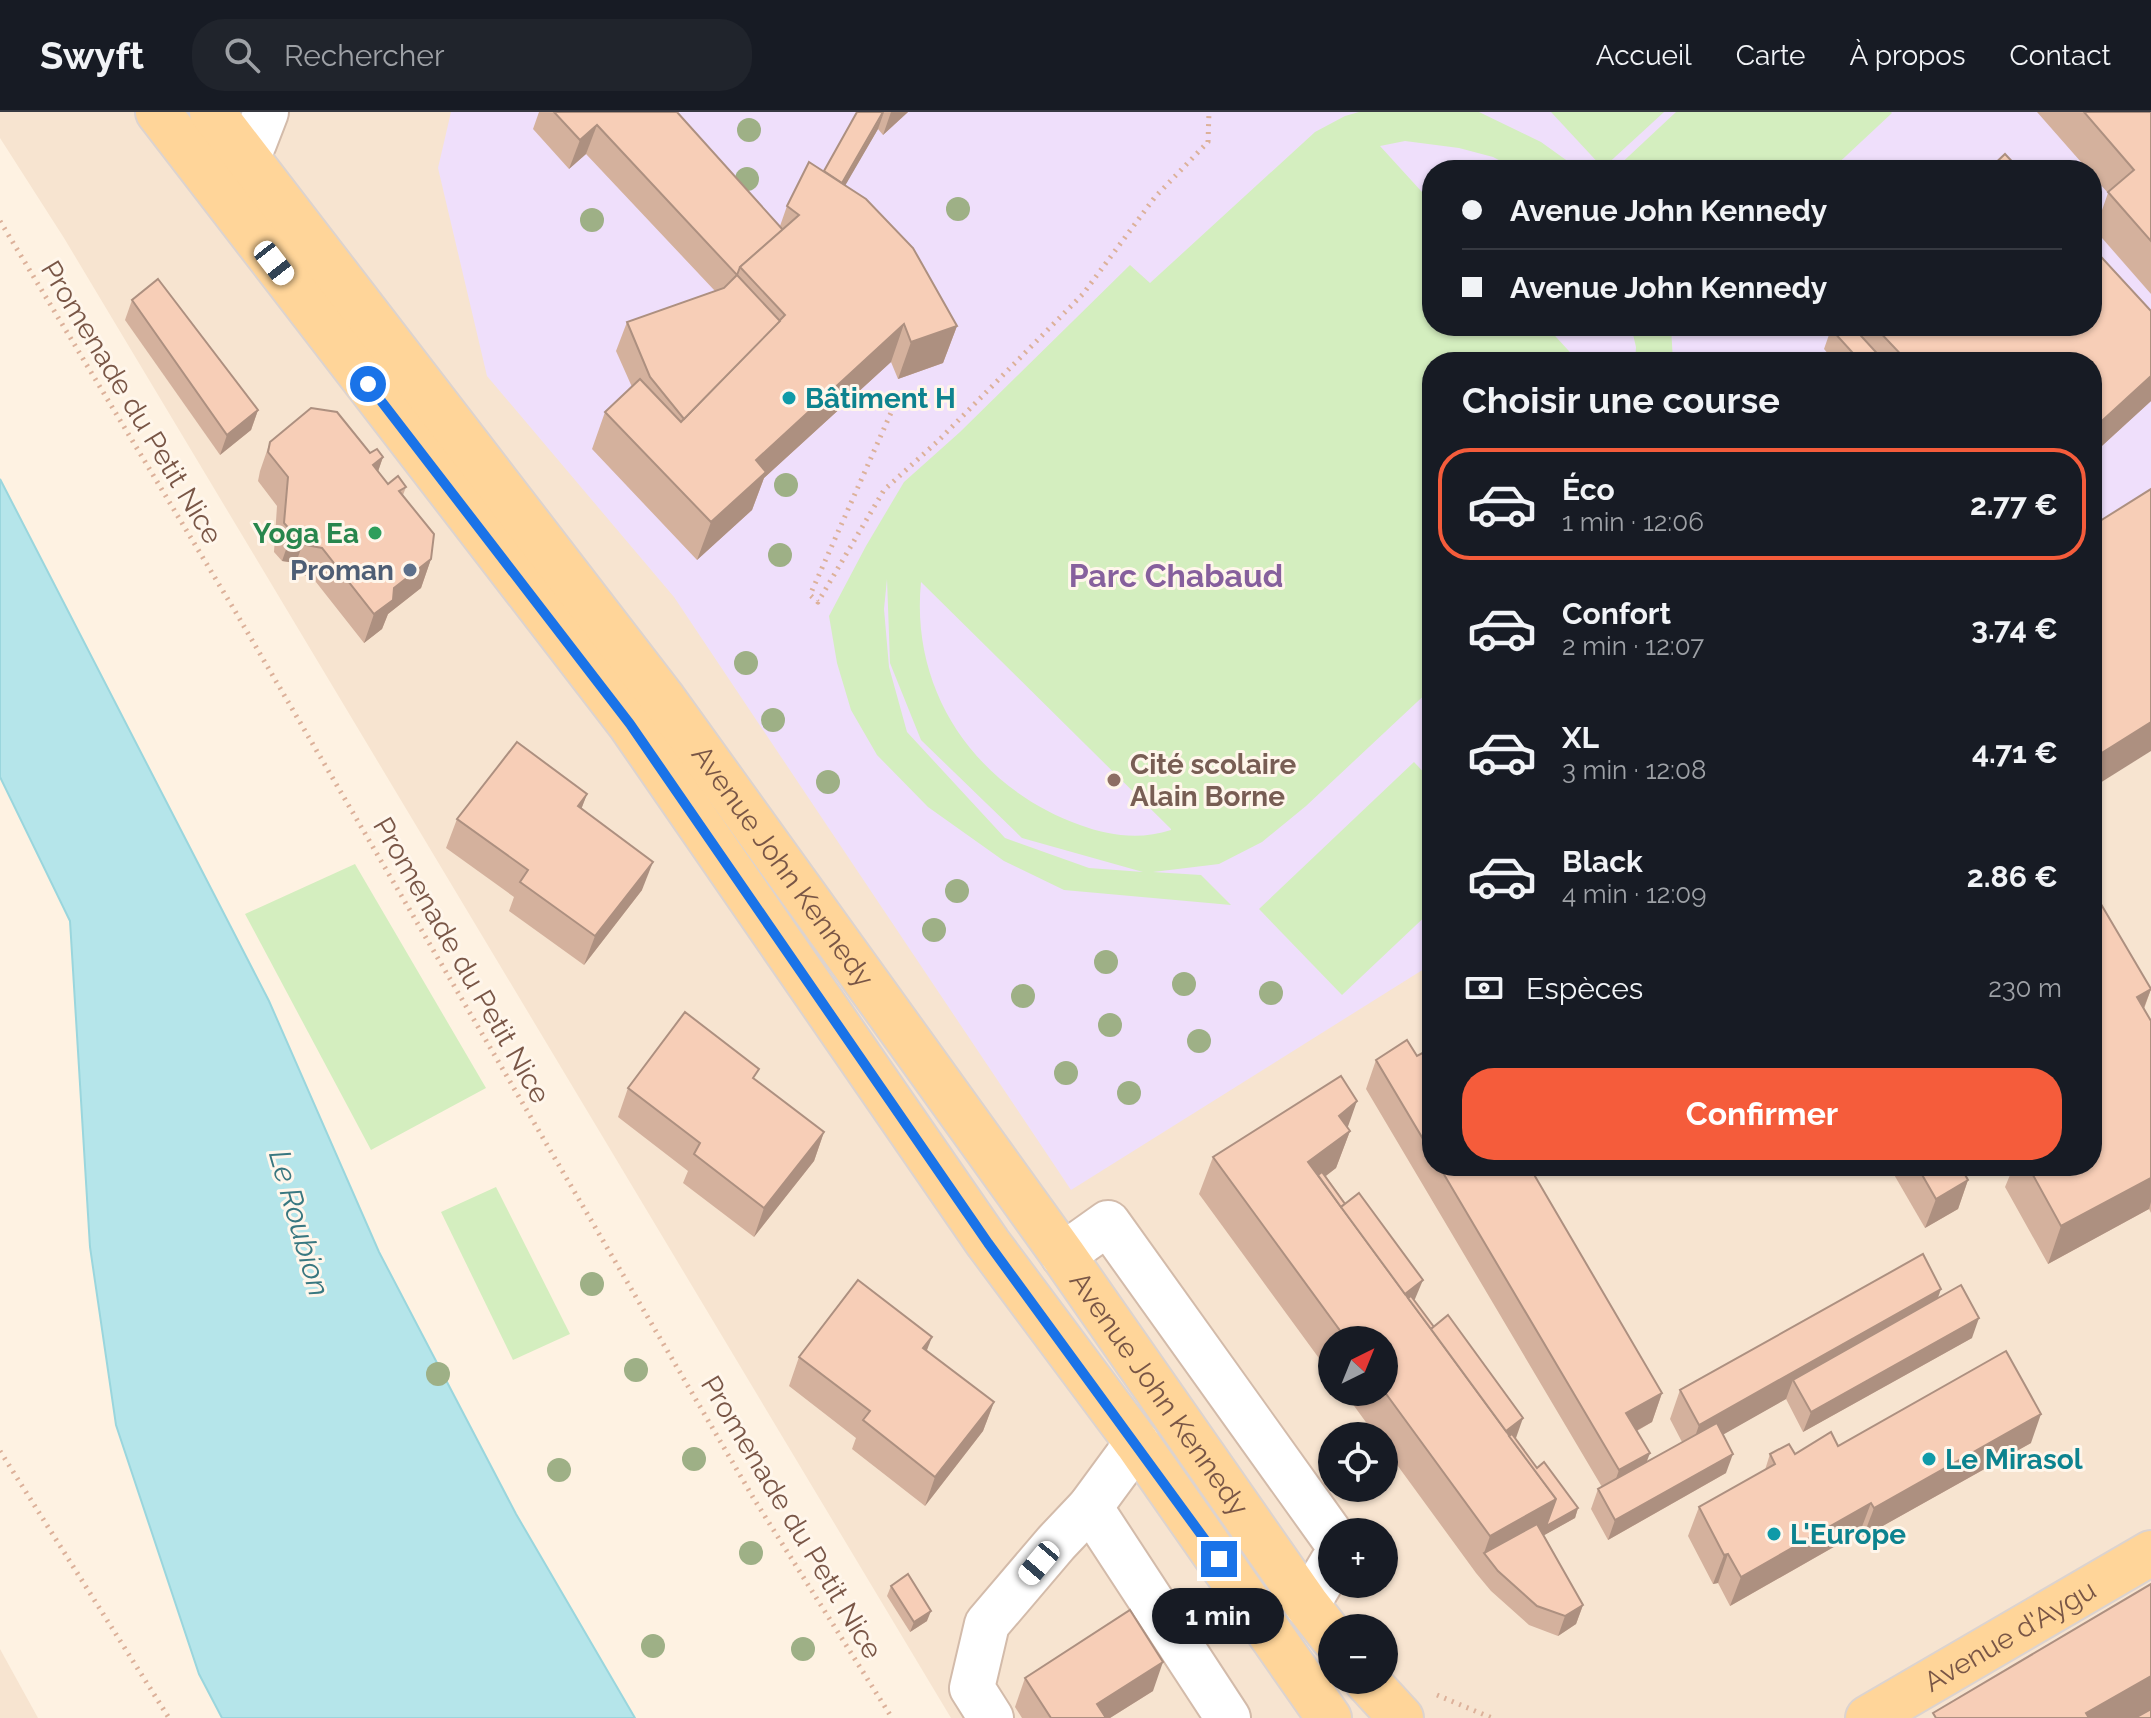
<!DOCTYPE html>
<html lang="fr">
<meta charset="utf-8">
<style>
:root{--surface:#171b24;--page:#20242c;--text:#f1f3f6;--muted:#9ea1a6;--line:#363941;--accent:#f55c3b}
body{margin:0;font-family:Raleway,sans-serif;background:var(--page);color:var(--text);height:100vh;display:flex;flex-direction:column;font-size:30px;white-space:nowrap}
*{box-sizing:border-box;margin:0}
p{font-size:26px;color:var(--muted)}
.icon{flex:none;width:44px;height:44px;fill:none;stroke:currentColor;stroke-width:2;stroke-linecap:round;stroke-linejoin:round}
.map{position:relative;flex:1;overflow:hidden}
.drawer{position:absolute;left:1422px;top:240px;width:680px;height:824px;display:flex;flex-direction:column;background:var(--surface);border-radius:32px;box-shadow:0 2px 6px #0004}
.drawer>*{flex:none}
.guide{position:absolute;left:1422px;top:48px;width:680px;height:176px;border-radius:32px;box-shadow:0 2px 6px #0004;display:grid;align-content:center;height:176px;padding:0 40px;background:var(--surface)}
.needle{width:52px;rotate:43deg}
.tools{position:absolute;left:1318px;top:1214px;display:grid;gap:16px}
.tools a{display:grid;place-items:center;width:80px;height:80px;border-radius:50%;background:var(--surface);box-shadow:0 2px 6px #0004;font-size:40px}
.end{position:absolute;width:36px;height:36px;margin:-18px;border:10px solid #1a73e8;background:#fff;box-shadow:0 0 0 4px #fff}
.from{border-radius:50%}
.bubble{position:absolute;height:56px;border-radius:28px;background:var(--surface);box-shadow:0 2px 6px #0004;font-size:26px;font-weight:700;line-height:56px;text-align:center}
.car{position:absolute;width:24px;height:48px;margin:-24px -12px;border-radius:10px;box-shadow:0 0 6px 2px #0007;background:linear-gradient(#fff 24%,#345 0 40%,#fff 0 76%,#345 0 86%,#fff 0)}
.guide b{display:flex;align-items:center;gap:28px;height:76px;font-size:30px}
.guide b+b{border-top:2px solid var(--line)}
.guide i{width:20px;height:20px;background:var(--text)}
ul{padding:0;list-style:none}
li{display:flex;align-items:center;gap:24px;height:112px;margin:0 16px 12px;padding:0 24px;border:4px solid transparent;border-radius:32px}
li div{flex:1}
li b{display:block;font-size:30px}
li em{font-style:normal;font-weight:700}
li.selected{border-color:var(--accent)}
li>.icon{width:72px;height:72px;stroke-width:1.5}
h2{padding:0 40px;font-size:36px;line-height:96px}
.pay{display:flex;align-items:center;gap:20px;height:88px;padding:0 40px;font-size:30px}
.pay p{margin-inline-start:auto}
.cta{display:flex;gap:16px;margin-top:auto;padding:16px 40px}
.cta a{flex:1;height:92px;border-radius:32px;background:var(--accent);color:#fff;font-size:32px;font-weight:700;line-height:92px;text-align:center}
header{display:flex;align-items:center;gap:48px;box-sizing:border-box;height:112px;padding:0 40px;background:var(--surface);border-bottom:2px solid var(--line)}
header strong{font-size:38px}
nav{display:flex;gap:44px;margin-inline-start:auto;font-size:28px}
.search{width:560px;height:72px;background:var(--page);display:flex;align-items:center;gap:20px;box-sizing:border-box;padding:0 28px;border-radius:32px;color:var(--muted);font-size:30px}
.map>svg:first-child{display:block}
.residential{fill:#f7e4d0;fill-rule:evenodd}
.education{fill:#efdffb;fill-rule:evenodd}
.green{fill:#d4eebf;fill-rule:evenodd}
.water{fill:#b5e5ea;stroke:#9ad6dd;stroke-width:2}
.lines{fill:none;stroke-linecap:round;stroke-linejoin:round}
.minor-casing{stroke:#d3bbaa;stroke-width:48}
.major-casing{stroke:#dcd3cf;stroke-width:48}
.path{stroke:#dcb19a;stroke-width:5;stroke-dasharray:2 6;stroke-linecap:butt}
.minor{stroke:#fff;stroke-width:44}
.major{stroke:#ffd599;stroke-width:44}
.tree{fill:#9eb086}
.wall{fill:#d4b19d}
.shaded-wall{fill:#ad9080}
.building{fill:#f7ceb7;stroke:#ad9080;stroke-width:2}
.route{stroke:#1a73e8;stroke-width:10}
.culture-dot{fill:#0f9aa8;stroke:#fff6eb;stroke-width:3}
.leisure-dot{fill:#2e9e5b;stroke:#fff6eb;stroke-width:3}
.service-dot{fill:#5c6f8a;stroke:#fff6eb;stroke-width:3}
.education-dot{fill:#8d6e63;stroke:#fff6eb;stroke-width:3}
.labels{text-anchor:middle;stroke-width:6;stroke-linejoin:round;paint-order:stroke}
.culture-label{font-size:28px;font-weight:bold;fill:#0d838f;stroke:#fff6eb;text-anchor:start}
.street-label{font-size:28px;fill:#795646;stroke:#fff6eb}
.leisure-label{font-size:28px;font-weight:bold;fill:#27864d;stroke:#fff6eb;text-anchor:end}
.service-label{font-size:28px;font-weight:bold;fill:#4e5e75;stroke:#fff6eb;text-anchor:end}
.education-label{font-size:28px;font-weight:bold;fill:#785e54;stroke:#fff6eb;text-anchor:start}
.water-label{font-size:30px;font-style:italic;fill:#387780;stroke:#fff6eb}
.quarter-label{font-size:32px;font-weight:bold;fill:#86609d;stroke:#fff6eb}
</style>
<header>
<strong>Swyft</strong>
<div class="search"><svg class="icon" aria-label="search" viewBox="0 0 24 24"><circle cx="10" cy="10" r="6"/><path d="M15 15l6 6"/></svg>Rechercher</div>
<nav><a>Accueil</a><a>Carte</a><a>À propos</a><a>Contact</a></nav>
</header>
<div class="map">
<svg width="2151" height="1606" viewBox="0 0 2151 1606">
<rect width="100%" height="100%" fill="#fef2e2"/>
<!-- residential -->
<g class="residential">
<path d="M0 0H2151V1606H951L64 126 0 26ZM1432 58H2092V214H1432ZM1432 250H2092V1054H1432ZM1332 1228H1384V1280H1332ZM1332 1324H1384V1376H1332ZM1332 1420H1384V1472H1332ZM1332 1516H1384V1568H1332Z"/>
<polygon points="0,1537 38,1606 0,1606"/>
</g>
<!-- education -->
<path class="education" d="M451 0H2151V401L2092 438V250H1432V852L1071 1078 674 485 487 264 438 56ZM1432 58H2092V214H1432Z"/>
<!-- green -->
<g class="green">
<path d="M1359 0H1479L1541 30 1580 58H1518L1493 45 1459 36 1405 29 1380 34 1432 91V214H1546L1579 250H1432V576L1306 694 1262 730 1219 752 1153 760 1201 763 1231 793 1064 778 1004 749 928 695 877 643 851 598 837 551 829 504 866 434 904 370 960 320 1130 153 1150 171 1315 20 1345 4ZM887 467 890 551 921 628 1022 726 1143 760 1089 756 1005 726 907 620 889 555 884 497ZM921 470 1171 717V718C1141 728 1109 724 1080 713 977 676 910 581 921 470Z"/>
<polygon points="1551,0 1664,0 1603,56"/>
<polygon points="1676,0 1891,0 1892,1 1831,58 1614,58"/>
<polygon points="1631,214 1671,214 1673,250 1635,250 1636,235"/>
<polygon points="1414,650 1432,669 1432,798 1342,883 1259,797"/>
<polygon points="355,752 486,976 371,1038 245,802"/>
<polygon points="496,1075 570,1222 513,1248 441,1100"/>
</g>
<!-- water -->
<polygon class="water" points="0,367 269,889 379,1140 516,1402 635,1606 222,1606 199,1562 116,1313 90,1135 70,809 0,665"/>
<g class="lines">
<!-- minor casing -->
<g class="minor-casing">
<g id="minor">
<polyline points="242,39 254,31 266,0"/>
<polyline points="1063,1143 1108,1111 1332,1424"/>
<polyline points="1090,1395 1228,1606"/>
<polyline points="1307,1493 1332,1451"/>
<polyline points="991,1606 972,1576 987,1512 1056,1431 1090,1395 1137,1331"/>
</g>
</g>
<!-- major casing -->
<g class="major-casing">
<g id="major">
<polyline points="158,0 630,612 988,1131 1137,1331 1329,1606"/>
<path id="s1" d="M212 0 664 588 1063 1143 1307 1493 1332 1525"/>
<polyline points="1366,1568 1401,1606"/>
<path id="s2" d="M1868 1606 2151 1441"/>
</g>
</g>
<!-- path -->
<g class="path">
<polyline points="1976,58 1986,51 1993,58"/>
<polyline points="0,109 235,499 754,1387 892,1606"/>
<polyline points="894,294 810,483 818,490 884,378 938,329 1083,182 1155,85 1208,30 1209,0"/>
<polyline points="0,1339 169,1606"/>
<polyline points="1437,1583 1492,1606"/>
</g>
<!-- minor -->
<use href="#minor" class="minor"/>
<!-- major -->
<use href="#major" class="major"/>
</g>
<!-- trees -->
<g class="tree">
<circle cx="749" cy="18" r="12"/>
<circle cx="747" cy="67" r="12"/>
<circle cx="958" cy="97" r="12"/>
<circle cx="592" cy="108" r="12"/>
<circle cx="786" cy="373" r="12"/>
<circle cx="780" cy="443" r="12"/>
<circle cx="746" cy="551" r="12"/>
<circle cx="773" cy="608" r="12"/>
<circle cx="828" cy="670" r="12"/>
<circle cx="957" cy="779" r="12"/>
<circle cx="934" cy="818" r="12"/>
<circle cx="1106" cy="850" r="12"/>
<circle cx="1184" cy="872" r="12"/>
<circle cx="1271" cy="881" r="12"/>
<circle cx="1023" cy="884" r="12"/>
<circle cx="1110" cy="913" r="12"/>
<circle cx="1199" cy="929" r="12"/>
<circle cx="1066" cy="961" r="12"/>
<circle cx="1129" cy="981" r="12"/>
<circle cx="592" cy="1172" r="12"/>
<circle cx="636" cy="1258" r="12"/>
<circle cx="438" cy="1262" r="12"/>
<circle cx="694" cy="1347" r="12"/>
<circle cx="559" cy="1358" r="12"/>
<circle cx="751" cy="1441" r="12"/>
<circle cx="653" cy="1534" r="12"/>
<circle cx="803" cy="1537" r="12"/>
</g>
<!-- wall -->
<g class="wall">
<polygon points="539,0 677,0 780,114 787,94 824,59 857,0 908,0 883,23 878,17 845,73 957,214 943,251 898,267 891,250 764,366 752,398 697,448 592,337 605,300 632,275 616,239 627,210 715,179 586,42 569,57 533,17"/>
<polygon points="2037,0 2151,0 2151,182 2095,118 2108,81 2092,63 2092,58 2088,58"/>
<polygon points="132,188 258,298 251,318 220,343 125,208"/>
<polygon points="1835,214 2092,214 2151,289 2092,343 2092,250 1835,250 1824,237 1831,217"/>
<polygon points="270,330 370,341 383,345 378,359 388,372 406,375 403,383 431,447 421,476 388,502 382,517 364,531 312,465 295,462 296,451 282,449 274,440 277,394 258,369 260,359"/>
<polygon points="587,682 581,697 642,778 584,853 509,799 514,785 446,736 457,707"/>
<polygon points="2092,784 2151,877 2144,897 2151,909 2151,1101 2149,1097 2048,1152 2005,1075 2010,1063 2004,1054 2092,1054"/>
<polygon points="1432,936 1432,1054 1529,1054 1662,1281 1652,1310 1637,1319 1647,1350 1682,1330 1670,1307 1680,1278 1938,1186 1972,1226 1803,1320 1786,1287 1723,1322 1726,1361 1608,1428 1591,1397 1598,1377 1602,1375 1366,977 1376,948 1417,944"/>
<polygon points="756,968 824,1020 814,1049 754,1125 683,1071 688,1059 618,1005 628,976"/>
<polygon points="1348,1016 1350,1019 1336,1056 1326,1064 1415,1187 1414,1188 1537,1356 1578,1396 1575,1406 1544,1423 1583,1493 1576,1512 1558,1524 1529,1513 1491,1479 1476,1461 1384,1335 1384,1324 1376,1324 1344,1280 1384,1280 1384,1228 1332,1228 1332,1264 1199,1082 1213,1045"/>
<polygon points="1889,1054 1960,1054 1968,1068 1958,1097 1925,1116"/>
<polygon points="926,1239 994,1290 983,1319 925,1394 852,1337 856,1326 789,1274 799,1245"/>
<polygon points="2031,1331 1863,1425 1860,1420 1730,1494 1718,1471 1713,1472 1688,1424 1699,1395 1765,1358 1770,1342 1795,1342 1838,1334"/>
<polygon points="891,1474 927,1509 910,1520 887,1484"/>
<polygon points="1025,1566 1153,1579 1110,1606 1022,1606 1015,1595"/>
</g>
<!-- shaded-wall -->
<g class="shaded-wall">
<polygon points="884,0 878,17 827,105 834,86"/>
<polygon points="891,0 908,0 883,23"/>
<polygon points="597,13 586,42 569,57 580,28"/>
<polygon points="904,212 891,250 764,366 752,398 697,448 711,410 756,348"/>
<polygon points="957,214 943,251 898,267 911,230"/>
<polygon points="2151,264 2151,289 2092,343 2092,318"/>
<polygon points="258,298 251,318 220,343 227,323"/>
<polygon points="383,345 373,374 373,353"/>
<polygon points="292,420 306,422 296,451 282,449"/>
<polygon points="431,447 421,476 388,502 382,517 364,531 374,502 394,476"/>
<polygon points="2151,610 2151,639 2092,676 2092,647"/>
<polygon points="587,682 576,711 578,694"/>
<polygon points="653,750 642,778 584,853 595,824"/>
<polygon points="2151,877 2137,914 2137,885"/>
<polygon points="1357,989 1345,1023 1350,1019 1336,1056 1302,1082 1308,1050 1339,1004"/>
<polygon points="824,1020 814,1049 754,1125 764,1096"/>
<polygon points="2151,1066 2151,1090 2149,1097 2048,1152 2061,1114"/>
<polygon points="1968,1068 1958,1097 1925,1116 1936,1087"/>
<polygon points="1423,1168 1415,1187 1393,1206 1394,1192"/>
<polygon points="1941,1177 1931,1206 1793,1268 1786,1287 1689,1342 1699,1313"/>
<polygon points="1979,1206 1972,1226 1803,1320 1811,1300"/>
<polygon points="932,1225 921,1254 923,1236"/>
<polygon points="1662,1281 1652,1310 1616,1330 1626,1301"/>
<polygon points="994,1290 983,1319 925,1394 935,1365"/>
<polygon points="2041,1302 2031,1331 1863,1425 1874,1396"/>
<polygon points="1523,1306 1516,1326 1494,1328"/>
<polygon points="1650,1341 1639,1370 1609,1387 1619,1358"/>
<polygon points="1733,1342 1726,1361 1608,1428 1615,1408"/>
<polygon points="1556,1387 1578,1396 1575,1406 1493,1452 1484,1441 1490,1424"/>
<polygon points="1871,1391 1860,1420 1730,1494 1741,1465"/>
<polygon points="1728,1442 1718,1471 1713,1472 1724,1443"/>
<polygon points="1583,1493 1576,1512 1558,1524 1565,1504"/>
<polygon points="931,1499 927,1509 910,1520 914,1510"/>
<polygon points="1163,1550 1153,1579 1110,1606 1092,1606 1097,1592"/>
<polygon points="2151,1564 2151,1604 2148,1606 2084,1606 2086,1601"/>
</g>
<!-- building -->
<g class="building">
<polygon points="554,0 677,0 783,118 740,155 737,163 597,13 580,28"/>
<polygon points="857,0 883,0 842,71 824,59"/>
<polygon points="2084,0 2151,0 2151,129 2108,80 2134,58"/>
<polygon points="2005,42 2020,58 1988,58"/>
<polygon points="809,50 866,87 913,136 957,214 911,230 904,212 756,348 766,360 711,410 605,300 640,267 681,310 785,203 740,155 799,103 787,94"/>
<polygon points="2092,135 2151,199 2151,264 2092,318 2092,250 1908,250 1874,214 2092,214"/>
<polygon points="737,163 780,209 684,307 650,265 627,210 724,176"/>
<polygon points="158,167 258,298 227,323 132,188"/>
<polygon points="1835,214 1852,214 1885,250 1861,250 1831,217"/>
<polygon points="311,296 337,300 370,341 377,337 383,345 373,353 388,372 398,364 406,375 399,379 434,422 431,447 394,476 393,488 374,502 322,436 306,433 306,422 292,420 284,411 288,365 268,340 270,330"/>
<polygon points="2151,377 2151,610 2092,647 2092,414"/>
<polygon points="517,630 587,682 578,694 653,750 595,824 520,770 528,758 457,707"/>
<polygon points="2095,782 2151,877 2137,885 2151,909 2151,1066 2061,1114 2028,1054 2092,1054 2092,784"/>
<polygon points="685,900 759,957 753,966 824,1020 764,1096 694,1042 700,1031 628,976"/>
<polygon points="1407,928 1417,944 1432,936 1432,1042 1376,948"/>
<polygon points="1341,964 1357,989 1339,1004 1350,1019 1308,1050 1556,1387 1490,1424 1384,1279 1384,1228 1347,1228 1213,1045"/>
<polygon points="1439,1054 1529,1054 1662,1281 1626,1301 1650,1341 1619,1358"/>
<polygon points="1917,1054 1960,1054 1968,1068 1936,1087"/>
<polygon points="1322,1060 1345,1092 1341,1095 1318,1063"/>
<polygon points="1359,1081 1423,1168 1405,1182 1341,1095"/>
<polygon points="1923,1142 1941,1177 1699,1313 1680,1278"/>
<polygon points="858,1168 932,1225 923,1236 994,1290 935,1365 863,1308 870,1299 799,1245"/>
<polygon points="1961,1173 1979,1206 1811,1300 1793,1268"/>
<polygon points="1411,1184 1434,1215 1431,1217 1408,1186"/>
<polygon points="1448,1203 1523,1306 1506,1319 1431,1217"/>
<polygon points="2006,1239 2041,1302 1874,1396 1871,1391 1741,1465 1728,1442 1724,1443 1699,1395 1775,1352 1770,1342 1789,1332 1795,1342 1831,1320 1838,1334"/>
<polygon points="1717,1311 1733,1342 1615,1408 1598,1377"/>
<polygon points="1512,1322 1537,1356 1544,1350 1578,1396 1546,1414 1556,1387 1509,1324"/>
<polygon points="1537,1412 1583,1493 1565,1504 1537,1494 1498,1459 1484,1441"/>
<polygon points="908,1462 931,1499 914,1510 891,1474"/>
<polygon points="2151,1472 2151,1564 2086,1601 2089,1606 1936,1606 1933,1601"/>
<polygon points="1130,1498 1163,1550 1097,1592 1106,1606 1051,1606 1025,1566"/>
<polygon points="2151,1597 2151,1606 2135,1606"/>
</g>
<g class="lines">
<!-- route -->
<polyline class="route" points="368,272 630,612 988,1131 1219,1447"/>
</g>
<!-- markers -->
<g class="culture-dot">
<circle cx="789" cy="286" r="8"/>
<circle cx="1929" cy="1347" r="8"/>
<circle cx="1774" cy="1422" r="8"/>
</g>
<circle class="leisure-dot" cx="375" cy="421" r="8"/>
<circle class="service-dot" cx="410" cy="458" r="8"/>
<circle class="education-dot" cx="1114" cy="668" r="8"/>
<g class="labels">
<!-- culture labels -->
<g class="culture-label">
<text x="805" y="296">Bâtiment H</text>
<text x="1945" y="1357">Le Mirasol</text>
<text x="1790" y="1432">L'Europe</text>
</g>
<!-- street labels -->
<g class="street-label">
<text transform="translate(132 290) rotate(59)" y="10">Promenade du Petit Nice</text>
<text dy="10" stroke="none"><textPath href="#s1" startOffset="946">Avenue John Kennedy</textPath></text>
<text transform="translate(462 848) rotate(60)" y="10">Promenade du Petit Nice</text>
<text dy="10" stroke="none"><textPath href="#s1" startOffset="1594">Avenue John Kennedy</textPath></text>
<text transform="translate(792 1405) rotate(59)" y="10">Promenade du Petit Nice</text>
<text dy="10" stroke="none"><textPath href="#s2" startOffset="164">Avenue d'Aygu</textPath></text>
</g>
<!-- leisure labels -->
<g class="leisure-label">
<text x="359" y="431">Yoga Ea</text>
</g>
<!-- service labels -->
<g class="service-label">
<text x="394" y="468">Proman</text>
</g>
<!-- education labels -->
<g class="education-label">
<text x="1130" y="662">Cité scolaire<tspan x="1130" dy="32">Alain Borne</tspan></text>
</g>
<!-- water labels -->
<g class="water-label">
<text transform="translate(299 1111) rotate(74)" y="10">Le Roubion</text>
</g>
<!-- quarter labels -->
<g class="quarter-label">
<text x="1176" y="475">Parc Chabaud</text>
</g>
</g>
</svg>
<div class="tools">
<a><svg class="needle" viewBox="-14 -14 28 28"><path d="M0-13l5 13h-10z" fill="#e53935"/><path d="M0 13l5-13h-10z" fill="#9ea1a6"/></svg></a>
<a><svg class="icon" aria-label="locate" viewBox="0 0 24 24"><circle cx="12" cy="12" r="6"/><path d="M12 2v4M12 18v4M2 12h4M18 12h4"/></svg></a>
<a>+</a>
<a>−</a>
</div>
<i class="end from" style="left:368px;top:272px"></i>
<i class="end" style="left:1219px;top:1447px"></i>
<div class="bubble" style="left:1152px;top:1476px;width:132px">1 min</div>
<i class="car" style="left:274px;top:151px;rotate:142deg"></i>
<i class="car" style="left:1039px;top:1451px;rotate:220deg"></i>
<div class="guide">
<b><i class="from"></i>Avenue John Kennedy</b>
<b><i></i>Avenue John Kennedy</b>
</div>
<section class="drawer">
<h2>Choisir une course</h2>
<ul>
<li class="selected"><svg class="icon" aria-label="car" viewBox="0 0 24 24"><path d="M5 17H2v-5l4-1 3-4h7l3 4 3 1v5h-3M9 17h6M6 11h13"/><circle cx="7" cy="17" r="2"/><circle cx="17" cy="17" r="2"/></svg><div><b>Éco</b><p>1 min · 12:06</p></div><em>2.77 €</em></li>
<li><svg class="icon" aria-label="car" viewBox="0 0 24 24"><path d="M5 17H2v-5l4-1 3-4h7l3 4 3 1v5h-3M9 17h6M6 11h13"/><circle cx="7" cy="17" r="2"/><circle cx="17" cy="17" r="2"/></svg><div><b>Confort</b><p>2 min · 12:07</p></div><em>3.74 €</em></li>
<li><svg class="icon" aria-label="car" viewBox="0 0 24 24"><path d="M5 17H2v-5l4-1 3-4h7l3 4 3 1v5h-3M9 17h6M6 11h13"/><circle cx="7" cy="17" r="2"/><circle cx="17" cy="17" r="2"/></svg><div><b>XL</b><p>3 min · 12:08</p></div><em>4.71 €</em></li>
<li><svg class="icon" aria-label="car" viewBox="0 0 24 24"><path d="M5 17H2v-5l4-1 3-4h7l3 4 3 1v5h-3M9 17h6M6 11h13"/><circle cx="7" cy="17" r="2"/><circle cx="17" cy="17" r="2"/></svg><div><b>Black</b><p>4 min · 12:09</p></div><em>2.86 €</em></li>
</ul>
<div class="pay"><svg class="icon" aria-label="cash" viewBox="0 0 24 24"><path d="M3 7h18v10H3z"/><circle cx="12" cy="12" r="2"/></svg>Espèces<p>230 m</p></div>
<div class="cta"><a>Confirmer</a></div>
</section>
</div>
